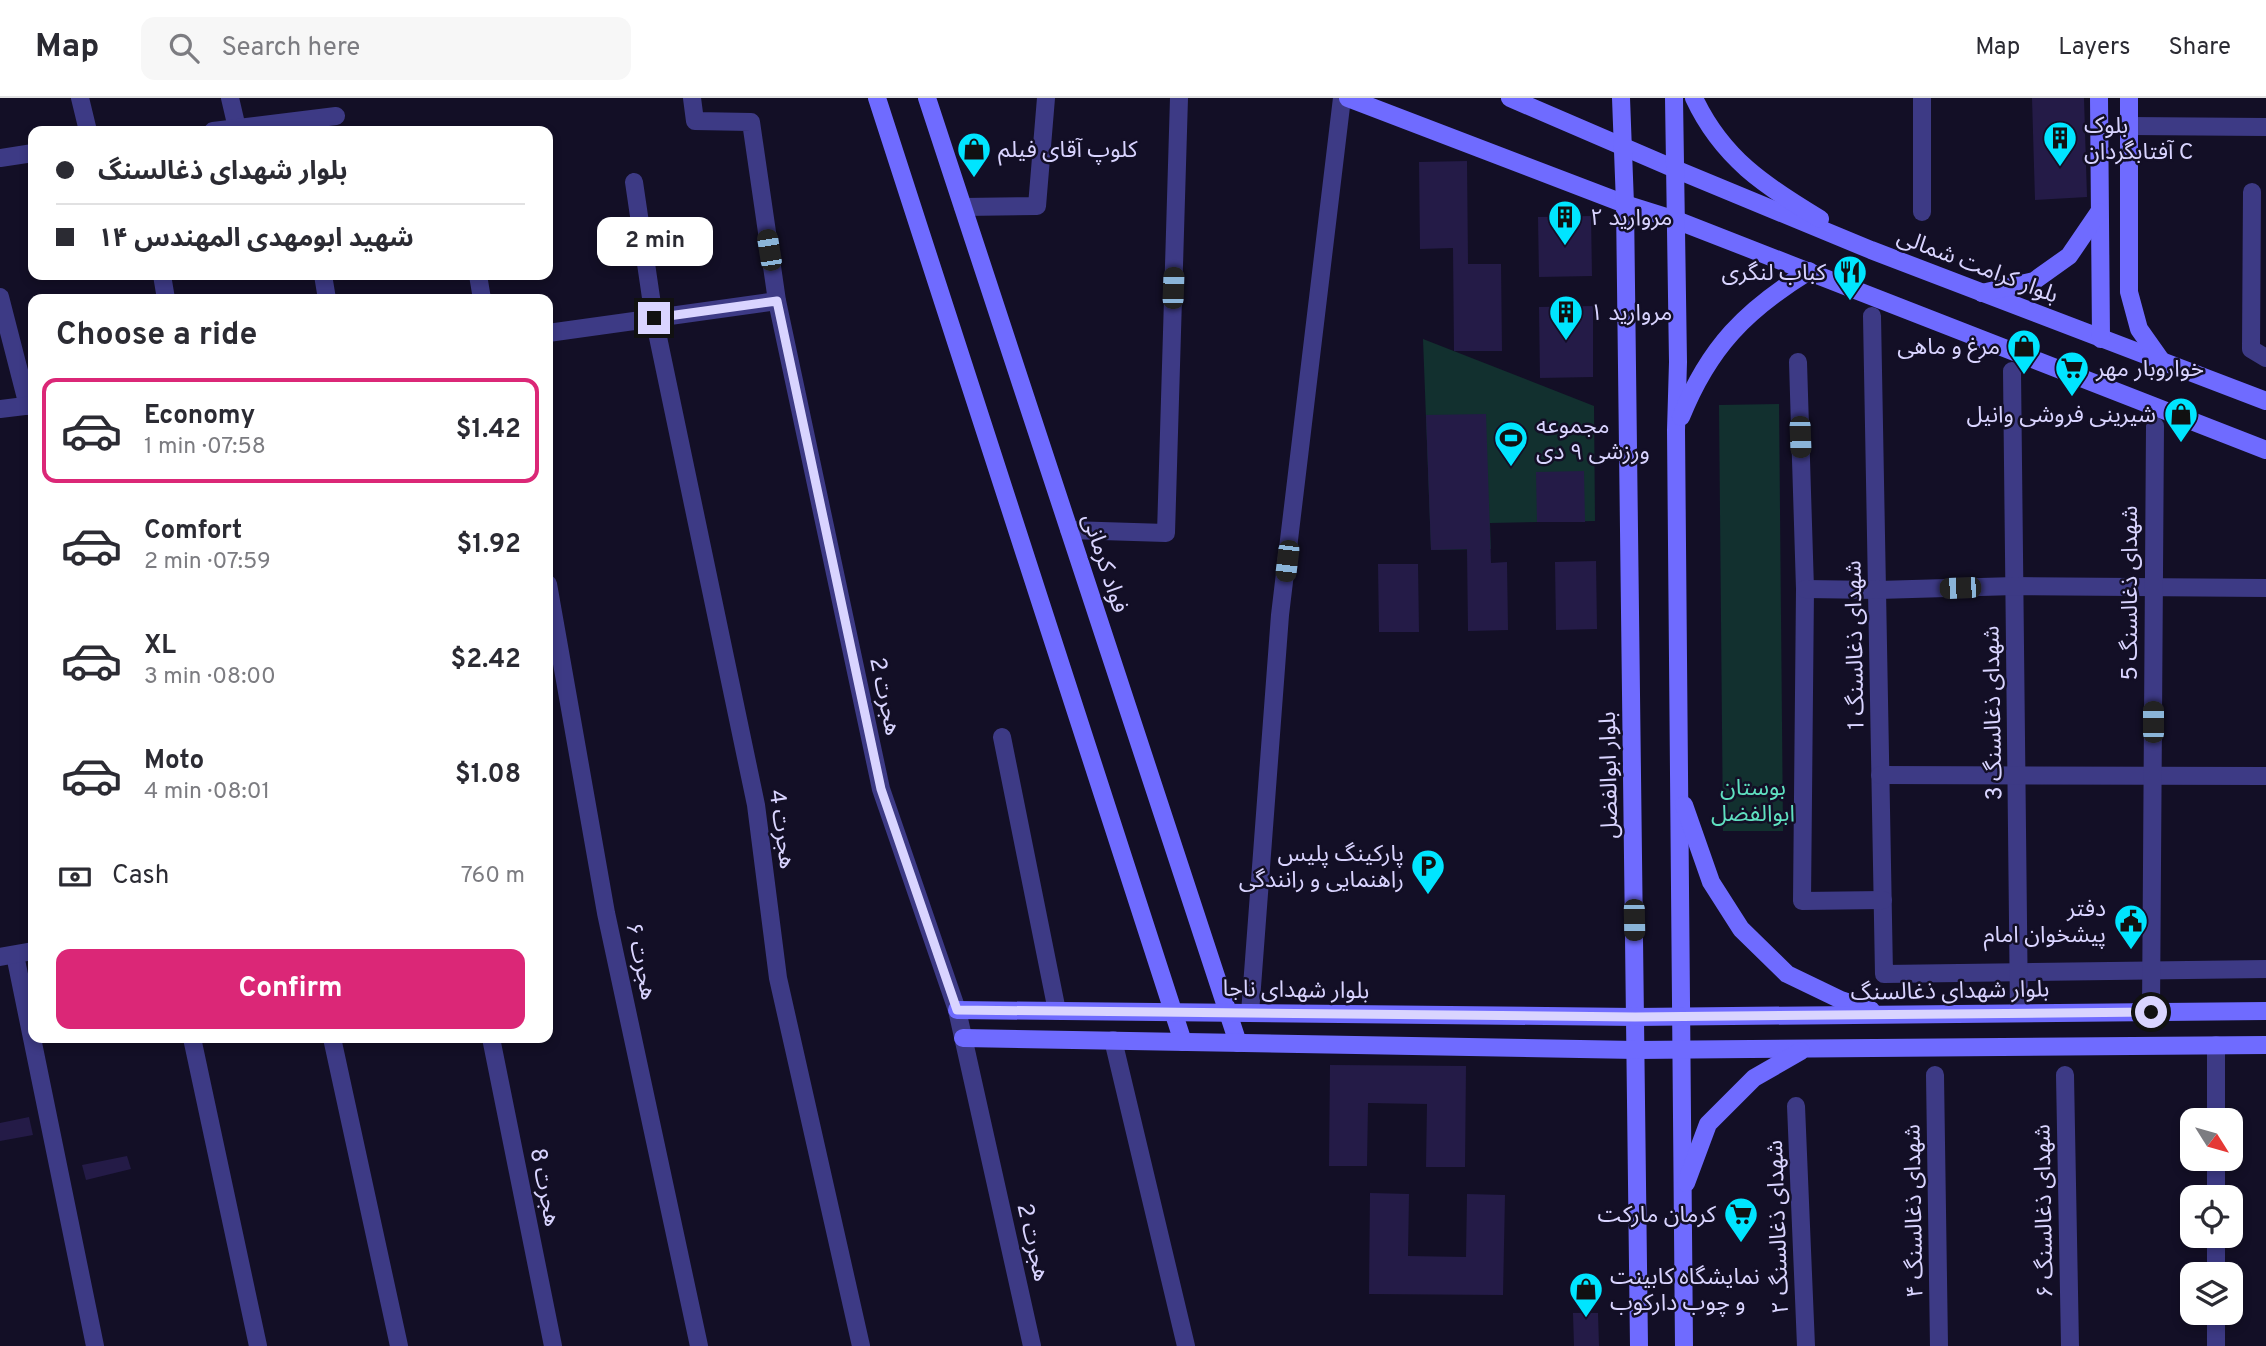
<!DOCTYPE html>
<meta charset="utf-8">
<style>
:root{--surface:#fff;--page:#f7f7f7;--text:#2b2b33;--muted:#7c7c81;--line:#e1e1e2;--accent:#db2777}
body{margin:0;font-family:Overpass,"Noto Sans Arabic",sans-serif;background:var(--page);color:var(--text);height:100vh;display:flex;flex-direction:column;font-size:26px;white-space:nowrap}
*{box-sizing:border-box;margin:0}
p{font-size:23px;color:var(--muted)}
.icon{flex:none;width:38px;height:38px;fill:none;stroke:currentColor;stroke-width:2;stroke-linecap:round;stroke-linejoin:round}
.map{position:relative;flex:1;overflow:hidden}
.panel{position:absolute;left:28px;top:196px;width:525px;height:749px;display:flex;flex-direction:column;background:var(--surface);border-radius:14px;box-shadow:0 4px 10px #0003}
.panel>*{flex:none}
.guide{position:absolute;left:28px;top:28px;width:525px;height:154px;border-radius:14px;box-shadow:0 4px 10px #0003;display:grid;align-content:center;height:154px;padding:0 28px;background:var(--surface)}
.needle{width:46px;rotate:127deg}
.tools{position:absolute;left:2180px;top:1010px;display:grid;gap:14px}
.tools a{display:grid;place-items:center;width:63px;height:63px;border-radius:14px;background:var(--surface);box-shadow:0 4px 10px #0003;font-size:35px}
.end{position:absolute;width:32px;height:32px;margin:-16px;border:9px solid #d9d4ff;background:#111;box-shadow:0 0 0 4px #111}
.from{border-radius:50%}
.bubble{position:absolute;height:49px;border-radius:14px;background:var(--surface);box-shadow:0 4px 10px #0003;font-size:23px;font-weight:700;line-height:49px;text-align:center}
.car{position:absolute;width:21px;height:42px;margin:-21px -10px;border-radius:9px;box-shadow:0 0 5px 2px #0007;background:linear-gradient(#222 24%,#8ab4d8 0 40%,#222 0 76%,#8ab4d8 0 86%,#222 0)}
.guide b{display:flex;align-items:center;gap:24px;height:66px;font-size:26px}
.guide b+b{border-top:2px solid var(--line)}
.guide i{width:18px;height:18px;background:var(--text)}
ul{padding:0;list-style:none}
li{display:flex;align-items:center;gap:21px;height:105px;margin:0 14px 10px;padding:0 14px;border:4px solid transparent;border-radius:14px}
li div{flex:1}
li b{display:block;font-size:26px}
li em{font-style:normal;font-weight:700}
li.current{border-color:var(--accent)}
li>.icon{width:63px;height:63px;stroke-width:1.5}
h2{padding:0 28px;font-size:32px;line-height:84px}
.pay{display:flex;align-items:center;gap:18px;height:77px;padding:0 28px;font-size:26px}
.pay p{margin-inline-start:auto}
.action{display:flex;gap:14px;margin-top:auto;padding:14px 28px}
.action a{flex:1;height:80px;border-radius:14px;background:var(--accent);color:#fff;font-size:28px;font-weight:700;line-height:80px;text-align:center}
header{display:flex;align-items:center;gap:42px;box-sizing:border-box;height:98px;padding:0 35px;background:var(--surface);border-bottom:2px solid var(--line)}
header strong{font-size:33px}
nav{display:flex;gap:38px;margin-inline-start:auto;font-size:24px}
.search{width:490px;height:63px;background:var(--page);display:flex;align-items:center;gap:18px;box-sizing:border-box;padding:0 24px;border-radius:14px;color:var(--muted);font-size:26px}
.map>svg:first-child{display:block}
.green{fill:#12302f}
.building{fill:#241b47}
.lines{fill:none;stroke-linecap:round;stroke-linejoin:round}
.street{stroke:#3d3a85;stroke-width:18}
.secondary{stroke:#6f6bff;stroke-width:18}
.route{stroke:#d9d4ff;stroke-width:9}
.labels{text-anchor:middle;stroke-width:5;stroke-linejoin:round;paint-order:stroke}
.poi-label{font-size:23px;fill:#d9d4ff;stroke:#130f26;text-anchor:start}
.street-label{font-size:23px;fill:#d9d4ff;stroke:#130f26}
.park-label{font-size:23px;fill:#5fe0c0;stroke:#130f26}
</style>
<header>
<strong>Map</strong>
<div class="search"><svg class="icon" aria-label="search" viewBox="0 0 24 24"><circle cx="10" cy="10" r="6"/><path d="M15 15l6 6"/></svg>Search here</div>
<nav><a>Map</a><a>Layers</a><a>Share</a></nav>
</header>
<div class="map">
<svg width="2266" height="1248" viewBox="0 0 2266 1248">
<rect width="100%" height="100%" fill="#130f26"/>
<!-- green -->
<g class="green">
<polygon points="1423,241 1594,308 1595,423 1490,425 1491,451 1431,452"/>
<polygon points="1779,306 1783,733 1723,733 1719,307"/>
</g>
<!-- building -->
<g class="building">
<polygon points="2032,0 2084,0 2087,99 2035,102"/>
<polygon points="1467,63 1468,166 1501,166 1502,253 1454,253 1453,150 1420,151 1419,64"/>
<polygon points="1591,118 1592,178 1539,179 1538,119"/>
<polygon points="1593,208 1593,279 1540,280 1539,209"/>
<polygon points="1486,316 1491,465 1507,464 1508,532 1468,533 1467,451 1431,452 1426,317"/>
<polygon points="1584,373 1585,424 1537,424 1536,374"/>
<polygon points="1596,463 1597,531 1556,532 1555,464"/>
<polygon points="1378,466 1418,466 1419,534 1379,534"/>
<polygon points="1330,967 1466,968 1465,1069 1426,1069 1427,1006 1368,1005 1367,1068 1329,1068"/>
<polygon points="29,1019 33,1037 0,1043 0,1025"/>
<polygon points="127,1058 131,1071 86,1082 82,1067"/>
<polygon points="1370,1095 1409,1096 1408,1158 1466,1159 1467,1096 1505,1097 1503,1197 1369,1196"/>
<polygon points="1573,1215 1598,1215 1599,1248 1574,1248"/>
</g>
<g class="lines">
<!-- street -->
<g class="street">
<polyline points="80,0 88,33"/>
<polyline points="230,0 237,30"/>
<polyline points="692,0 695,23 751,24 777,203 881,691 957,912 1032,1248"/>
<polyline points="1922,0 1922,114"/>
<polyline points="2129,28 2266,29"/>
<polyline points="213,33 336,18"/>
<polyline points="0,60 33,55"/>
<polyline points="634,84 654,220 756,707 778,880 861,1248"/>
<polyline points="2252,94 2251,251 2266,260"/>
<polyline points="963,109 1037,108 1046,0"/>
<polyline points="162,177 166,201"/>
<polyline points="323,177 327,201"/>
<polyline points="478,177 482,201"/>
<polyline points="0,199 28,308"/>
<polyline points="1872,218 1884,876 2266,871"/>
<polyline points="548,235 777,203"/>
<polyline points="1798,264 1805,491 1802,803 1883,802"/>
<polyline points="2012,273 2019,915"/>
<polyline points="0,311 33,307"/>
<polyline points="1069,432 1166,435 1179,0"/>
<polyline points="548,486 606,815 699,1248"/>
<polyline points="1805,491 1878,492 2015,488 2266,490"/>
<polyline points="1002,639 1057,913"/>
<polyline points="1880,677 2266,678"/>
<polyline points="15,857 95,1248"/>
<polyline points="0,859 33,853"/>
<polyline points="2151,914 2155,328"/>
<polyline points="1250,915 1280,517 1342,0"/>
<polyline points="192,940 258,1248"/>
<polyline points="332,940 399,1248"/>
<polyline points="491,940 553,1248"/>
<polyline points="1113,942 1186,1248"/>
<polyline points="1935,977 1939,1248"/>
<polyline points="2065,977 2070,1248"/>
<polyline points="1796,1008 1806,1248"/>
<polyline points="2216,1022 2216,947"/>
<polyline points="2216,1099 2216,1060"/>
<polyline points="2216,1176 2216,1138"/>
<polyline points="2216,1248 2216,1214"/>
</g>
<!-- secondary -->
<g class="secondary">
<polyline points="877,0 1183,944"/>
<polyline points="927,0 1238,945"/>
<polyline points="1348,0 1625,106 1676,122 2266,352"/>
<polyline points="1510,0 1675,71 1871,152 2266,303"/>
<polyline points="1621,0 1625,106 1639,1248"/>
<polyline points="1674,0 1678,264 1676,332 1684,1248"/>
<path d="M1694 0C1722 60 1765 88 1820 121"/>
<polyline points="2099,0 2101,241"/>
<polyline points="2129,0 2129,194 2139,231 2163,265"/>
<polyline points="1982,195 2034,183 2069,158 2099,114"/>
<path d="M1681 319C1709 249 1746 212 1809 173"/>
<polyline points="1684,707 1711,784 1741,831 1787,876 1841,902 1871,912"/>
<polyline points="957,912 1635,919 2266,913"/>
<polyline points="963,940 1636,952 2266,947"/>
<polyline points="1686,1085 1708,1026 1754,980 1801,953"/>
</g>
</g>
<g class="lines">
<!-- route -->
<polyline class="route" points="654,220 777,203 881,691 957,912 1635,919 2151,914"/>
</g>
<!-- icons -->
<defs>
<g id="building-pin" transform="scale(1.75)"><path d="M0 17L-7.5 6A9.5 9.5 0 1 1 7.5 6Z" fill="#00e5ff" stroke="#130f26"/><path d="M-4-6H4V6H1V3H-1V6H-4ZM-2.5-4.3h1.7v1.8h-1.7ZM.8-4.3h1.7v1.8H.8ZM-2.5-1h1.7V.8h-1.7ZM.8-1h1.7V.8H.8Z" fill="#111"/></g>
<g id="shop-pin" transform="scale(1.75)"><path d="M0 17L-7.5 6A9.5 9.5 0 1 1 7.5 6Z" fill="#00e5ff" stroke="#130f26"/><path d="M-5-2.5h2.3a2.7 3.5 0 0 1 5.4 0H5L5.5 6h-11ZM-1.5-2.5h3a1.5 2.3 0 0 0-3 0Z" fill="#111"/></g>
<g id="restaurant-pin" transform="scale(1.75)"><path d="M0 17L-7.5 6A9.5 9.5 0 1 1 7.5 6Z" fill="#00e5ff" stroke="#130f26"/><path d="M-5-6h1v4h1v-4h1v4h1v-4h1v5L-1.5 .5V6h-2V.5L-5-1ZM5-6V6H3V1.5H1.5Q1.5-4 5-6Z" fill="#111"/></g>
<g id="supermarket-pin" transform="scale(1.75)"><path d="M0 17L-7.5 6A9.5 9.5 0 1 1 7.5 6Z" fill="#00e5ff" stroke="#130f26"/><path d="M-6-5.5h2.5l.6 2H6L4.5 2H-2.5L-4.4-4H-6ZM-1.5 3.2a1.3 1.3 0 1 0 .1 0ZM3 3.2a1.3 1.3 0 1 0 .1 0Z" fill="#111"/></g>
<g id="stadium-pin" transform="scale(1.75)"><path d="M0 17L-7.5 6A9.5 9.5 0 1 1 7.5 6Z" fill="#00e5ff" stroke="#130f26"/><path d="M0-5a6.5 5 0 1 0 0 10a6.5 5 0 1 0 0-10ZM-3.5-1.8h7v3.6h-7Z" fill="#111"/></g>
<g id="parking-pin" transform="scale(1.75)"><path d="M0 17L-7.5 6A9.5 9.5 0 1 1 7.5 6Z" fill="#00e5ff" stroke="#130f26"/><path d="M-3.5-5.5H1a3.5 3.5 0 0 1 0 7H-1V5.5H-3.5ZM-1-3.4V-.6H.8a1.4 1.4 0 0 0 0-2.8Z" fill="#111"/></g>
<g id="civic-pin" transform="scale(1.75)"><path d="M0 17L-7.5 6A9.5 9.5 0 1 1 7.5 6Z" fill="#00e5ff" stroke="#130f26"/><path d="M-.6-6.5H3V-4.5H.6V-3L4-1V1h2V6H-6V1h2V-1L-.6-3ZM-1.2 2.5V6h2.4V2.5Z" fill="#111"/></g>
</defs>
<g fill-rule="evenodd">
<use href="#building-pin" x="2060" y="40"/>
<use href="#shop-pin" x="974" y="51"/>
<use href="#building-pin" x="1565" y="119"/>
<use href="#restaurant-pin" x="1850" y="174"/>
<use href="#building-pin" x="1566" y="214"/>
<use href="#shop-pin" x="2024" y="248"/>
<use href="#supermarket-pin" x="2072" y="270"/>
<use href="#shop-pin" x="2181" y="316"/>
<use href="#stadium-pin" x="1511" y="340"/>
<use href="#parking-pin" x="1428" y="768"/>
<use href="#civic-pin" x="2131" y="823"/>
<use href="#supermarket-pin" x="1741" y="1116"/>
<use href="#shop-pin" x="1586" y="1191"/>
</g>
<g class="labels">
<!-- poi labels -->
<g class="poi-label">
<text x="2084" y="35">بلوک<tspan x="2084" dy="26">آفتابگردان C</tspan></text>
<text x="998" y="59">کلوپ آقای فیلم</text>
<text x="1590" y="127">مروارید ۲</text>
<text x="1826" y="182" text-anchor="end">کباب لنگری</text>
<text x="1590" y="222">مروارید ۱</text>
<text x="2000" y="256" text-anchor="end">مرغ و ماهی</text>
<text x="2096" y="278">خواروبار مهر</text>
<text x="2156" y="324" text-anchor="end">شیرینی فروشی وانیل</text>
<text x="1536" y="335">مجموعه<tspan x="1536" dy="26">ورزشی ۹ دی</tspan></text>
<text x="1404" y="763" text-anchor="end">پارکینگ پلیس<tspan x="1404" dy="26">راهنمایی و رانندگی</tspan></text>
<text x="2106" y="818" text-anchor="end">دفتر<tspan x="2106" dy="26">پیشخوان امام</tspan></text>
<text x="1716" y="1124" text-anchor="end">کرمان مارکت</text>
<text x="1610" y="1186">نمایشگاه کابینت<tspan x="1610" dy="26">و چوب دارکوب</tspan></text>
</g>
<!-- street labels -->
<g class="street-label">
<text transform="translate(1978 167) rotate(21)" y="8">بلوار کرامت شمالی</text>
<text transform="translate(1106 465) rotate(72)" y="8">فواد کرمانی</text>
<text transform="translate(2129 495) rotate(-90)" y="8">شهدای ذغالسنگ 5</text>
<text transform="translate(1854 547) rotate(-91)" y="8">شهدای ذغالسنگ 1</text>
<text transform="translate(886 598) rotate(78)" y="8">هجرت 2</text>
<text transform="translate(1992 615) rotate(-91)" y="8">شهدای ذغالسنگ 3</text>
<text transform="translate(1608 677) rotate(-91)" y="8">بلوار ابوالفضل</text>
<text transform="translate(783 731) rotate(82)" y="8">هجرت 4</text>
<text transform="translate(642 863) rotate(78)" y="8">هجرت ۶</text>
<text transform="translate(1296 891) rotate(1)" y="8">بلوار شهدای ناجا</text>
<text transform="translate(1950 892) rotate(-1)" y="8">بلوار شهدای ذغالسنگ</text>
<text transform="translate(546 1089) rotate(79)" y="8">هجرت 8</text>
<text transform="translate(1913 1113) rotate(-91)" y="8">شهدای ذغالسنگ ۴</text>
<text transform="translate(2043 1113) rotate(-91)" y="8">شهدای ذغالسنگ ۶</text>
<text transform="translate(1777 1129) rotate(-92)" y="8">شهدای ذغالسنگ ۲</text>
<text transform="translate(1034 1144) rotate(77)" y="8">هجرت 2</text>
</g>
<!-- park labels -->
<g class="park-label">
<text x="1753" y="697">بوستان<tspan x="1753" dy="26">ابوالفضل</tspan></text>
</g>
</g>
</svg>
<div class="tools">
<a><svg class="needle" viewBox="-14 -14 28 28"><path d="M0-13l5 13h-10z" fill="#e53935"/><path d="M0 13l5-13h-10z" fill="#7c7c81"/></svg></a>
<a><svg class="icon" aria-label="locate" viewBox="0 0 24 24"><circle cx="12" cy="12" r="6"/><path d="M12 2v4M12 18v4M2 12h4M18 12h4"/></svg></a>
<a><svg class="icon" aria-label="layers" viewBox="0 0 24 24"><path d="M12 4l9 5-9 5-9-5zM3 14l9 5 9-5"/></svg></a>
</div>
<i class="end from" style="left:2151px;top:914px"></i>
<i class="end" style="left:654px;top:220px"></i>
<div class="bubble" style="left:597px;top:119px;width:116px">2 min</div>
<i class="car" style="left:769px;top:152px;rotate:351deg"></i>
<i class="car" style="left:1173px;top:190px;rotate:2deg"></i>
<i class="car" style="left:1800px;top:339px;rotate:178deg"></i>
<i class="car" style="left:1287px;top:463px;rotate:187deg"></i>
<i class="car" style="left:1960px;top:490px;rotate:268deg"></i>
<i class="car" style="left:2153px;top:624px;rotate:0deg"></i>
<i class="car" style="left:1634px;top:822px;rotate:179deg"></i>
<div class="guide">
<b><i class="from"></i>بلوار شهدای ذغالسنگ</b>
<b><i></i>شهید ابومهدی المهندس ۱۴</b>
</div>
<section class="panel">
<h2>Choose a ride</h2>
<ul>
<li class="current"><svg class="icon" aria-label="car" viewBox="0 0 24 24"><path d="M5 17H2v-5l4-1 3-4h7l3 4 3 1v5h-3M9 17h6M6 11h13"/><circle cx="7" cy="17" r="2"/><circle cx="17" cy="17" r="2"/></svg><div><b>Economy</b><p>1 min · 07:58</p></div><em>$1.42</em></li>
<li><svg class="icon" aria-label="car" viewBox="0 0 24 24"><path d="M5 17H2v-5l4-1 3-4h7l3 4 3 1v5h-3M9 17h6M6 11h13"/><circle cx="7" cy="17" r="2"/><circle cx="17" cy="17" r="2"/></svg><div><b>Comfort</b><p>2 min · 07:59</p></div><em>$1.92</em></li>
<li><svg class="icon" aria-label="car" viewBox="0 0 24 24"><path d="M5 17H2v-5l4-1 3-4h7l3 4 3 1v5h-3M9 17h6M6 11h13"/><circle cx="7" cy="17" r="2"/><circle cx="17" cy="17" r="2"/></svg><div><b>XL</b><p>3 min · 08:00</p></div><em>$2.42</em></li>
<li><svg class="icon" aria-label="car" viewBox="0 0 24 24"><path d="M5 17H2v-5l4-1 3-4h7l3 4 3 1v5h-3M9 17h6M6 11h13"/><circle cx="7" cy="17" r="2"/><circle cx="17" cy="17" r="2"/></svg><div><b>Moto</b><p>4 min · 08:01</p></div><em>$1.08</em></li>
</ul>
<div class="pay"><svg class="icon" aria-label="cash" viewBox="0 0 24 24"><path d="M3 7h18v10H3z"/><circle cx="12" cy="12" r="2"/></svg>Cash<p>760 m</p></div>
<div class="action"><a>Confirm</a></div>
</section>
</div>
